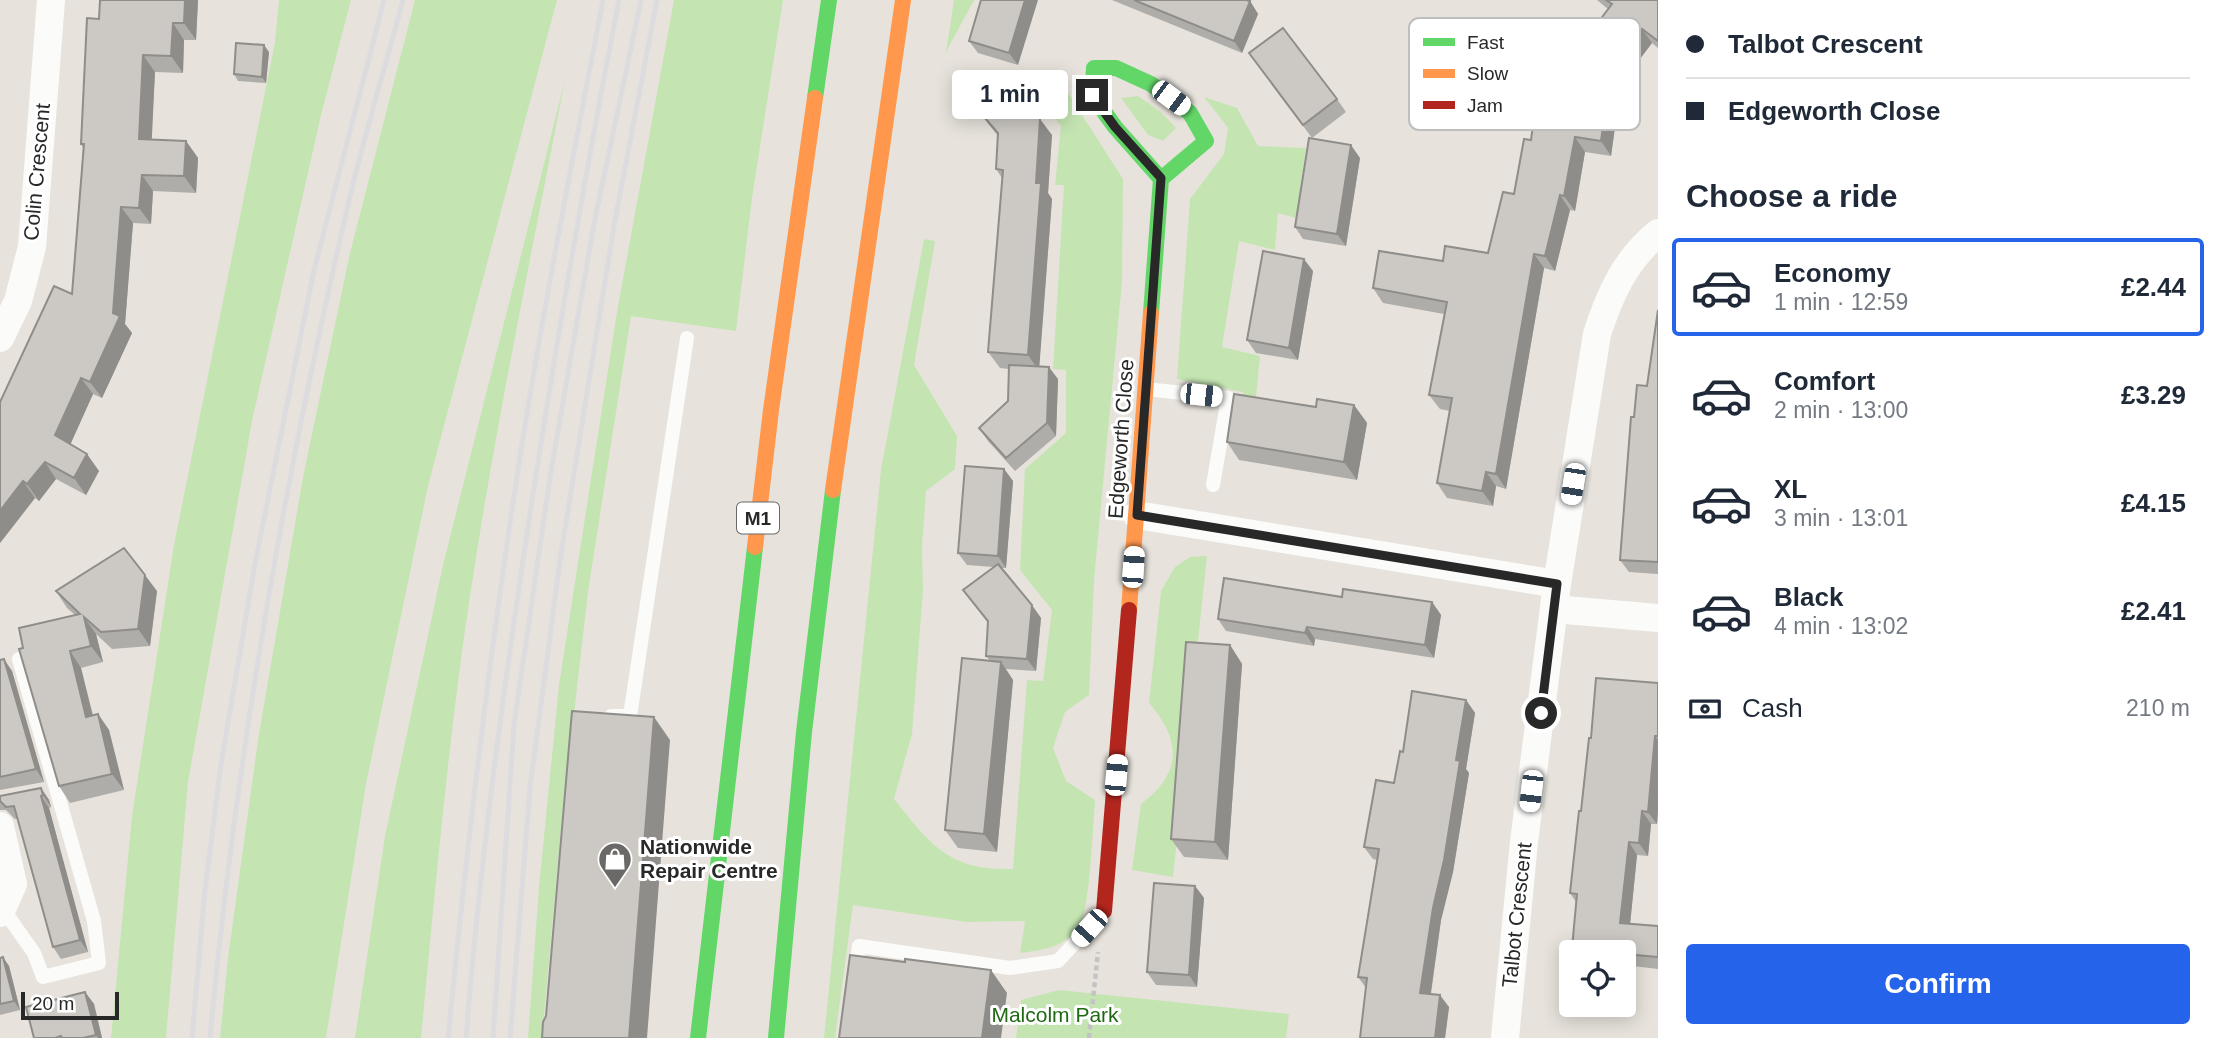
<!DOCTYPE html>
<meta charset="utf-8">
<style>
:root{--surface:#fff;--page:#f2f2f3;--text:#1f2937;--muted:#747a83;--line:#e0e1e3;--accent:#2563eb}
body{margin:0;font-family:Arial,sans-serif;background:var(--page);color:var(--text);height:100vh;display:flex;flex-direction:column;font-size:26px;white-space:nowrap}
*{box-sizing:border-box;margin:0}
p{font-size:23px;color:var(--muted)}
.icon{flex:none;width:38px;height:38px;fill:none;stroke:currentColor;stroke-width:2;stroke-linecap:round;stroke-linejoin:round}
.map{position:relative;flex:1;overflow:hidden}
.side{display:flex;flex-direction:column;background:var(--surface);width:560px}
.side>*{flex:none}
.top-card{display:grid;align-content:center;height:154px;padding:0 28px;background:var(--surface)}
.buttons{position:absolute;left:1559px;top:940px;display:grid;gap:14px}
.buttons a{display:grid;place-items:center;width:77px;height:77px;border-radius:7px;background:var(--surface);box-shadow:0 4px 18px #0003;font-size:35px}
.scale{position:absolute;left:21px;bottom:18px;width:98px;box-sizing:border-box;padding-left:7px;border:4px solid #282828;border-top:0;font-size:19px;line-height:24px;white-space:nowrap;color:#282828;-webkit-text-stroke:5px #fff;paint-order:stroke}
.end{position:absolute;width:32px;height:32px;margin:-16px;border:9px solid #282828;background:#fff;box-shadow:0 0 0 4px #fff}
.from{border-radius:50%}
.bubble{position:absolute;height:49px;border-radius:7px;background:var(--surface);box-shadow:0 4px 18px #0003;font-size:23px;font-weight:800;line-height:49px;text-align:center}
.car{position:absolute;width:21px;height:42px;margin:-21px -10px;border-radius:9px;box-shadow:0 0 5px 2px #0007;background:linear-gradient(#fff 24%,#345 0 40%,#fff 0 76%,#345 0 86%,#fff 0)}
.top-card b{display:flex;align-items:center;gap:24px;height:66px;font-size:26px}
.top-card b+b{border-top:2px solid var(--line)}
.top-card i{width:18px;height:18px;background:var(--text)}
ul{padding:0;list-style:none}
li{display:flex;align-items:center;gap:21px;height:98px;margin:0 14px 10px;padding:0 14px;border:4px solid transparent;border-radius:7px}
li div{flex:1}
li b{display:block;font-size:26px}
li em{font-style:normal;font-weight:800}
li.active{border-color:var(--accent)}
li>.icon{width:63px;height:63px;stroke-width:1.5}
h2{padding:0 28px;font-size:32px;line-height:84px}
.pay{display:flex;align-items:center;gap:18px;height:77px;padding:0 28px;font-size:26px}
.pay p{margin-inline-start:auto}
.cta{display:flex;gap:14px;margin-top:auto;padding:14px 28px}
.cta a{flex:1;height:80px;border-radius:7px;background:var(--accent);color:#fff;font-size:28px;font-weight:800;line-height:80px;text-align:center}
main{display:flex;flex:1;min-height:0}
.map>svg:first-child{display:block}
.green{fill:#c4e5b2}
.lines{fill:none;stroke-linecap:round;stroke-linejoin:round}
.path{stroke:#c4c3c3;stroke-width:4.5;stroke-dasharray:5 3.5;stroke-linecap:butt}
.lane{stroke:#fbfbfa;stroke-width:14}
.street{stroke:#fbfbfa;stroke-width:28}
.fast{stroke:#63d668;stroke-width:16}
.slow{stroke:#ff974d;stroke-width:16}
.jam{stroke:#b3261e;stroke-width:16}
.rail{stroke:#dcdbde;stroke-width:5}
.wall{fill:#afada9}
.shaded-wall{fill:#8f8d89}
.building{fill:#ccc9c4;stroke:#8f8d89;stroke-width:2}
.route{stroke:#282828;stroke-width:9}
.labels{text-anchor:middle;stroke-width:6;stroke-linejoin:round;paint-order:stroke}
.shield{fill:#fff;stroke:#686868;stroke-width:2}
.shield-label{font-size:19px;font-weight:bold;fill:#282828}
.street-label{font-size:21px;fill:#282828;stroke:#fff}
.poi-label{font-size:21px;font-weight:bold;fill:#282828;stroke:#fff;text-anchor:start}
.park-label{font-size:21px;fill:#206914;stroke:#fff}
.key{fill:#fff;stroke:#bebebe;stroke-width:2}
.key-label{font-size:19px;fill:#282828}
</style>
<main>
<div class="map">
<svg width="1658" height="1038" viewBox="0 0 1658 1038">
<rect width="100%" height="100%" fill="#e7e3dc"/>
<!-- green -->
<g class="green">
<polygon points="279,0 351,0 321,115 252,421 241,484 188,782 166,1038 111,1038 132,816 174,545 275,42"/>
<polygon points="415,0 557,0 428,486 366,784 326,1038 220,1038 228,958 258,740 303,477 350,253"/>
<polygon points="674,0 783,0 752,198 736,331 631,316 588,592 561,827 542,1038 528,1038 539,887 559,685 617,312"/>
<polygon points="954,0 974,0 946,52"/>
<path d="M565 80C532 252 496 423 470 596 448 742 435 891 421 1038H355L385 836 443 565Z"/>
<path d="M1061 82 1123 179 1122 282 1094 580 1089 695 1065 712 1053 748 1066 781 1095 800C1093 823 1090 916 1078 929 1062 948 1042 950 1020 953L1025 921 967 922 853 905 835 1038H824L881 470 924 239 935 241 914 365 957 436 955 469 926 491 922 546 923 590 912 734 894 799C931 845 949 871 1013 869L1027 680 1043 681 1052 610 1020 570 1025 469 1066 433V370L1053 369 1064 185H1055L1061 126 1031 87Z"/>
<polygon points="1138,96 1161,112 1176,128 1163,141 1148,135 1121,98"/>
<polygon points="1204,97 1237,108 1258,146 1306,148 1296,218 1278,213 1275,250 1239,241 1222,347 1260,356 1255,407 1242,405 1243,392 1177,379 1190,199 1224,154 1228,128"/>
<path d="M1207 556 1173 877 1132 870 1141 804C1182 773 1182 741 1149 703L1161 591 1175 567 1190 557Z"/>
<polygon points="1059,990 1289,1014 1286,1038 1016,1038 1021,1000"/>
</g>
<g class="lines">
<!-- path -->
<polyline class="path" points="1089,1038 1098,952"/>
<!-- lane -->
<g class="lane">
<polyline points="1146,389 1228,398 1213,485"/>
<polyline points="611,716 630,716 687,338"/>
<polyline points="3,909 34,953 43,977 99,963 94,921 19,659"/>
<polyline points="855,974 859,946 1010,968 1058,961 1104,911"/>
</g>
<!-- street -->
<g class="street">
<polyline points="0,338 18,301 32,247 51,0"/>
<polyline points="1137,515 1557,584"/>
<polyline points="1554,609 1658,618"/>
<polyline points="0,826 13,884 0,913"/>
<path d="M1505 1038 1524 842 1557 584 1597 334C1610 294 1625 260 1658 233"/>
</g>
<!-- fast -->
<g class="fast">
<polyline points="815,98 829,0"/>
<polyline points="1151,313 1161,179 1206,141 1190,113 1151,84 1116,68 1094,68 1092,95 1115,127 1161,179"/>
<polyline points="698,1038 755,547"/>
<polyline points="776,1038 804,732 833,490"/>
</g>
<!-- slow -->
<g class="slow">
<polyline points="833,490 903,0"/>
<polyline points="755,547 771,410 815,98"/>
<polyline points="1129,610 1151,313"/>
</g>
<!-- jam -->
<polyline class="jam" points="1104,911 1129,610"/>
<!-- rail -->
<g class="rail">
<polyline points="192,1038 205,890 221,764 255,564 314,270 384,0"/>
<path d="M210 1038C236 757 284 480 348 205 364 136 385 68 403 0"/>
<path d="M448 1038C467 844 490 650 520 457 544 304 574 152 603 0"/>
<path d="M466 1038C481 849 507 662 536 475 561 316 588 158 619 0"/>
<polyline points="493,1038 514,725 550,477 594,224 641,0"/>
<polyline points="510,1038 530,788 560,560 614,226 657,0"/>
</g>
</g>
<!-- wall -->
<g class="wall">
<polygon points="198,0 196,40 184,40 183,73 155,72 151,139 186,141 198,158 196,193 153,191 151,224 133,223 125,324 132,333 102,398 93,394 70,444 99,471 86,495 56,479 39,501 35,498 0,543 0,402 72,294 83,148 81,144 99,19"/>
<polygon points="981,0 1018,65 978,53 969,41"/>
<polygon points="1112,0 1246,0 1250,1 1258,14 1242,53"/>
<polygon points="1597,0 1658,0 1658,48 1652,43 1621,84 1611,156 1585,152 1575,211 1570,210 1555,271 1544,268 1506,489 1496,486 1493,506 1447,498 1437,483 1450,411 1440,409 1429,395 1444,314 1383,303 1373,288 1443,261 1488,253 1514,194 1531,140 1567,63 1608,9"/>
<polygon points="269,52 266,83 238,81 234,74"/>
<polygon points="1249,53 1337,99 1346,112 1312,138"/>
<polygon points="974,105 1052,135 1048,193 1052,199 1039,366 1058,379 1056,436 1015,471 988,441 979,428 1008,401 1009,369 1000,368 988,352 1002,178 996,169 998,136 986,121"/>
<polygon points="1360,158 1346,246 1303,239 1295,227"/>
<polygon points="1313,271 1298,360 1256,353 1247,340"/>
<polygon points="1658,310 1658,574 1629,572 1620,560 1634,417 1647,386"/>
<polygon points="1354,405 1367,423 1357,480 1239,460 1227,442 1316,407"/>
<polygon points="1004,469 1013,481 1006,568 1001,568 1041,618 1036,671 1006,669 1013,680 997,852 958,848 945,830 990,661 986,656 988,623 963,590 993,567 967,565 958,553"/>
<polygon points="56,591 157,591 150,646 112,649 96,634 103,662 81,668 93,715 98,714 109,730 124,790 70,803 59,786 23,648 75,615 67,608"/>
<polygon points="1342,597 1432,602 1441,615 1434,658 1315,639 1314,646 1226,631 1218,619"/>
<polygon points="1230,645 1242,664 1228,860 1184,857 1171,839"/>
<polygon points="0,660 12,671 44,782 0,790"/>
<polygon points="1658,683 1658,810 1657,824 1651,824 1648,856 1637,855 1630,924 1658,926 1658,969 1624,965 1624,952 1574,952 1572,948 1576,902 1570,893 1591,738"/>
<polygon points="1466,700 1475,713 1466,769 1469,773 1453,872 1441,920 1431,994 1449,1007 1445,1038 1360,1038 1366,988 1358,977 1377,860 1373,859 1364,847 1394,783 1403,752"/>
<polygon points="41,788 49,800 51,807 49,808 88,952 61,959 53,947 18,819 15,819 6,810 0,810 0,796"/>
<polygon points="1195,886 1204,898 1197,987 1156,985 1147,972"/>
<polygon points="0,958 9,966 20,1010 0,1015"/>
<polygon points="85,992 94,1004 102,1038 34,1038"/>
</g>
<!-- shaded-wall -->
<g class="shaded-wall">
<polygon points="185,0 198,0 196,40 184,23"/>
<polygon points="1025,0 1038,0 1018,65 1009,53"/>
<polygon points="1250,1 1258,14 1242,53 1234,41"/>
<polygon points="173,23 184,40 183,73 171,56"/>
<polygon points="1642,29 1652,43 1621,84 1611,156 1601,141 1611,69"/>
<polygon points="264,45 269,52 266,83 262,77"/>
<polygon points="143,55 155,72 151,156 139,139"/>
<polygon points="1040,119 1052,135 1048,193 1052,199 1039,371 1028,355 1036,183"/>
<polygon points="1575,137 1585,152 1575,211 1564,196"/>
<polygon points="186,141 198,158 196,193 184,176"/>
<polygon points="1351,145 1360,158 1346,246 1337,234"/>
<polygon points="142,175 153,191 151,224 139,208"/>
<polygon points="1560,195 1570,210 1555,271 1545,256"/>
<polygon points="121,207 133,223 125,324 132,333 102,398 90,382 113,313"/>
<polygon points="1534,254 1544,268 1506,489 1496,474"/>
<polygon points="1304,259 1313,271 1298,360 1289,348"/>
<polygon points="1049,367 1058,379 1056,436 1047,423"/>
<polygon points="81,378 93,394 67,452 55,435"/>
<polygon points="1354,405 1367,423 1357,480 1344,462"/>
<polygon points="87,454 99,471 86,495 74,478"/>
<polygon points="45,462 56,479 39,501 27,484"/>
<polygon points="1004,469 1013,481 1006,568 998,556"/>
<polygon points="1486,472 1496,486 1493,506 1482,491"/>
<polygon points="23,481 35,498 0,543 0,511"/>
<polygon points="145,575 157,591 150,646 138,629"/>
<polygon points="1432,602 1441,615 1434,658 1425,645"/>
<polygon points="1032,605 1041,618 1036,671 1027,659"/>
<polygon points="84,617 96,634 103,662 91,646"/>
<polygon points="1307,627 1315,639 1314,646 1305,633"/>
<polygon points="1230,645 1242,664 1228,860 1215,842"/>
<polygon points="70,651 81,668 97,734 86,717"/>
<polygon points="4,659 12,671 44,782 36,769"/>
<polygon points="1001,662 1013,680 997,852 984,834"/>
<polygon points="1466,700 1475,713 1466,769 1469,773 1453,872 1441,920 1429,1005 1420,993"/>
<polygon points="98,714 109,730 124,790 112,774"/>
<polygon points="654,717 670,740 647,1038 629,1038"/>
<polygon points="1655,736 1658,740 1658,810 1657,824 1648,812"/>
<polygon points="41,788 49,800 51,807 43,795"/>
<polygon points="41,796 49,808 88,952 80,940"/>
<polygon points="1642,811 1651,824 1648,856 1639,843"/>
<polygon points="1629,842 1637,855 1629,935 1620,923"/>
<polygon points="1195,886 1204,898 1197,987 1189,975"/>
<polygon points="3,957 9,966 20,1010 14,1001"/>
<polygon points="991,970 1007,993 1001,1038 982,1038"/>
<polygon points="85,992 94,1004 102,1038 98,1038 96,1035"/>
<polygon points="1440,995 1449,1007 1445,1038 1435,1038"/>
</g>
<!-- building -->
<g class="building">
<polygon points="100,0 185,0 184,23 173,23 171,56 143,55 139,139 186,141 184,176 142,175 139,208 121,207 113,313 120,316 90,382 81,378 55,435 87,454 74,478 45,462 27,484 23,481 0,511 0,402 54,286 72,294 84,144 81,144 87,18 99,19"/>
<polygon points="981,0 1025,0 1009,53 969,41"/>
<polygon points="1134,0 1246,0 1250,1 1234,41"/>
<polygon points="1606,0 1658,0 1658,41 1642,29 1611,69 1601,141 1575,137 1564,196 1560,195 1545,256 1534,254 1496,474 1486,472 1482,491 1437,483 1452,398 1429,395 1447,302 1373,288 1379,251 1443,261 1445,246 1488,253 1503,192 1514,194 1524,139 1531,140 1542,59 1567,63 1612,4"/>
<polygon points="1283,28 1337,99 1303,125 1249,53"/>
<polygon points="236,43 264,45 262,77 234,74"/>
<polygon points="1006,78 1040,119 1036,183 1041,183 1028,355 988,352 1003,170 996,169 998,133 974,105"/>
<polygon points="1309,138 1351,145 1337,234 1295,227"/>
<polygon points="1263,251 1304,259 1289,348 1247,340"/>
<polygon points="1658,310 1658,562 1620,560 1631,417 1634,417 1637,385 1647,386"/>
<polygon points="1009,365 1049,367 1047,423 1006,458 979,428 1008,401"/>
<polygon points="1234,394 1316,407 1317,399 1354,405 1344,462 1227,442"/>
<polygon points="965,466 1004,469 998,556 958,553"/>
<polygon points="124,548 145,575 138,629 101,632 84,617 91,646 70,651 86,717 98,714 112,774 59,786 19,649 23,648 19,628 80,614 56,591"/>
<polygon points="998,564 1032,605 1027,659 986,656 988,621 963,590"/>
<polygon points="1224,578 1342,597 1343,589 1432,602 1425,645 1307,627 1305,633 1218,619"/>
<polygon points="1186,642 1230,645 1215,842 1171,839"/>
<polygon points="962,658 1001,662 984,834 945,830"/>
<polygon points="4,659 36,769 0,777 0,660"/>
<polygon points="1596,678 1658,683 1658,736 1655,736 1648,812 1642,811 1639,843 1629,842 1620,923 1658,926 1658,957 1624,954 1624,952 1607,952 1572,948 1577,894 1570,893 1579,811 1581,811 1589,738 1591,738"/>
<polygon points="1412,691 1466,700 1456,760 1460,761 1444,860 1433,908 1420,993 1440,995 1435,1038 1360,1038 1367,978 1358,977 1379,849 1364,847 1376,780 1394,783 1400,751 1403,752"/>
<polygon points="572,711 654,717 629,1038 542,1038 543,1022 546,1016"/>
<polygon points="41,788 43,795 41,796 80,940 53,947 14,806 6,807 0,801 0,796"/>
<polygon points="1154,883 1195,886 1189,975 1147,972"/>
<polygon points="850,955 905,962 905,959 991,970 982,1038 839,1038"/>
<polygon points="3,957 14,1001 0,1004 0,958"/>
<polygon points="85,992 96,1035 83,1038 62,1038 61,1036 55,1038 34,1038 26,1007"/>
</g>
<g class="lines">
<!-- route -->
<polyline class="route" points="1092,95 1115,127 1161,178 1137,515 1557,584 1541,713"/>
</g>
<!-- icons -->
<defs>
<g id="shop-pin" transform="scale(1.75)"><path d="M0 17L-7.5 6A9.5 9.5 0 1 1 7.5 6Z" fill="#6b6967" stroke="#fff"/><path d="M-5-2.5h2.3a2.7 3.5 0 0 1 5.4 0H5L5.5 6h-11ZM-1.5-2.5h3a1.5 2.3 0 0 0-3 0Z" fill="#fff"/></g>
</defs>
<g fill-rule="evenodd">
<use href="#shop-pin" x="615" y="859"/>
</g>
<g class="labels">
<!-- shield labels -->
<rect class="shield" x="737" y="502.5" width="42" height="31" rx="5"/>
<g class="shield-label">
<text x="758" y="525">M1</text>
</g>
<!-- street labels -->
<g class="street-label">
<text transform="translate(37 172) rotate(-85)" y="7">Colin Crescent</text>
<text transform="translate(1121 439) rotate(-86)" y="7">Edgeworth Close</text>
<text transform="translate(1517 915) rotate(-84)" y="7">Talbot Crescent</text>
</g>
<!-- poi labels -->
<g class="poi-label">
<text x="640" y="854">Nationwide<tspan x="640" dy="24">Repair Centre</tspan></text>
</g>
<!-- park labels -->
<g class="park-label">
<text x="1055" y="1022">Malcolm Park</text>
</g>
</g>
<!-- legend -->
<rect x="1409" y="18" width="231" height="112" rx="10" class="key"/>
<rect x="1423" y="38" width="32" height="8" fill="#63d668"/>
<rect x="1423" y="69" width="32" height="9" fill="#ff974d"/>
<rect x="1423" y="101" width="32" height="8" fill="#b3261e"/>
<g class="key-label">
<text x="1467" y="49">Fast</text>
<text x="1467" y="80">Slow</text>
<text x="1467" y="112">Jam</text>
</g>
</svg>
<div class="buttons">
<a><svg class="icon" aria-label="locate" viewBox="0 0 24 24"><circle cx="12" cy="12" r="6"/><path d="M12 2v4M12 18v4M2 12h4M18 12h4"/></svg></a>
</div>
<div class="scale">20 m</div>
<i class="end from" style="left:1541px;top:713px"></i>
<i class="end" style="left:1092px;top:95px"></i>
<div class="bubble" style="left:952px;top:70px;width:116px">1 min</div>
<i class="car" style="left:1171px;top:98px;rotate:127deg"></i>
<i class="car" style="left:1201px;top:395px;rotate:96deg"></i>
<i class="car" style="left:1573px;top:484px;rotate:189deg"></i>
<i class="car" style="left:1133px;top:567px;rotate:4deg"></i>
<i class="car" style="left:1116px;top:775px;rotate:5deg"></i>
<i class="car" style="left:1531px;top:791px;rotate:187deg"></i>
<i class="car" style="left:1089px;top:928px;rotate:222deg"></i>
</div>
<section class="side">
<div class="top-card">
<b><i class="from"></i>Talbot Crescent</b>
<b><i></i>Edgeworth Close</b>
</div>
<h2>Choose a ride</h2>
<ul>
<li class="active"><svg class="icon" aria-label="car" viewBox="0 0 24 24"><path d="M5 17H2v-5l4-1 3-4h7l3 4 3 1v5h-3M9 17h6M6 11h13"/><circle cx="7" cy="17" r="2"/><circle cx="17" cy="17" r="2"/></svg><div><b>Economy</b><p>1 min · 12:59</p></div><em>£2.44</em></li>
<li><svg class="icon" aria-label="car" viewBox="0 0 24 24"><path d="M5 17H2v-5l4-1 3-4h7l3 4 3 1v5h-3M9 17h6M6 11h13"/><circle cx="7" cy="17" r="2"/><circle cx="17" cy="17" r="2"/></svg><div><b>Comfort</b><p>2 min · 13:00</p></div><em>£3.29</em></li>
<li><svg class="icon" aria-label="car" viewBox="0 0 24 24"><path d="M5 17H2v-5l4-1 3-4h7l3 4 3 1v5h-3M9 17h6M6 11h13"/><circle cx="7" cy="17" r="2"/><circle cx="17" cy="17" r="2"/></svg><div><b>XL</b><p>3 min · 13:01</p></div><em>£4.15</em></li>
<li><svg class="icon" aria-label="car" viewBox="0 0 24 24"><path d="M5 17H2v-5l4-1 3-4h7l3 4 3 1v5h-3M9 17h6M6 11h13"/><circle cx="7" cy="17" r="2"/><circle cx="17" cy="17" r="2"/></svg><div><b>Black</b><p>4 min · 13:02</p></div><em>£2.41</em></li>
</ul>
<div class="pay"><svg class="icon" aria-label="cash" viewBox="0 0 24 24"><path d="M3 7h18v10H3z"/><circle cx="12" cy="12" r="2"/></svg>Cash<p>210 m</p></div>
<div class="cta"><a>Confirm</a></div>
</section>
</main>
